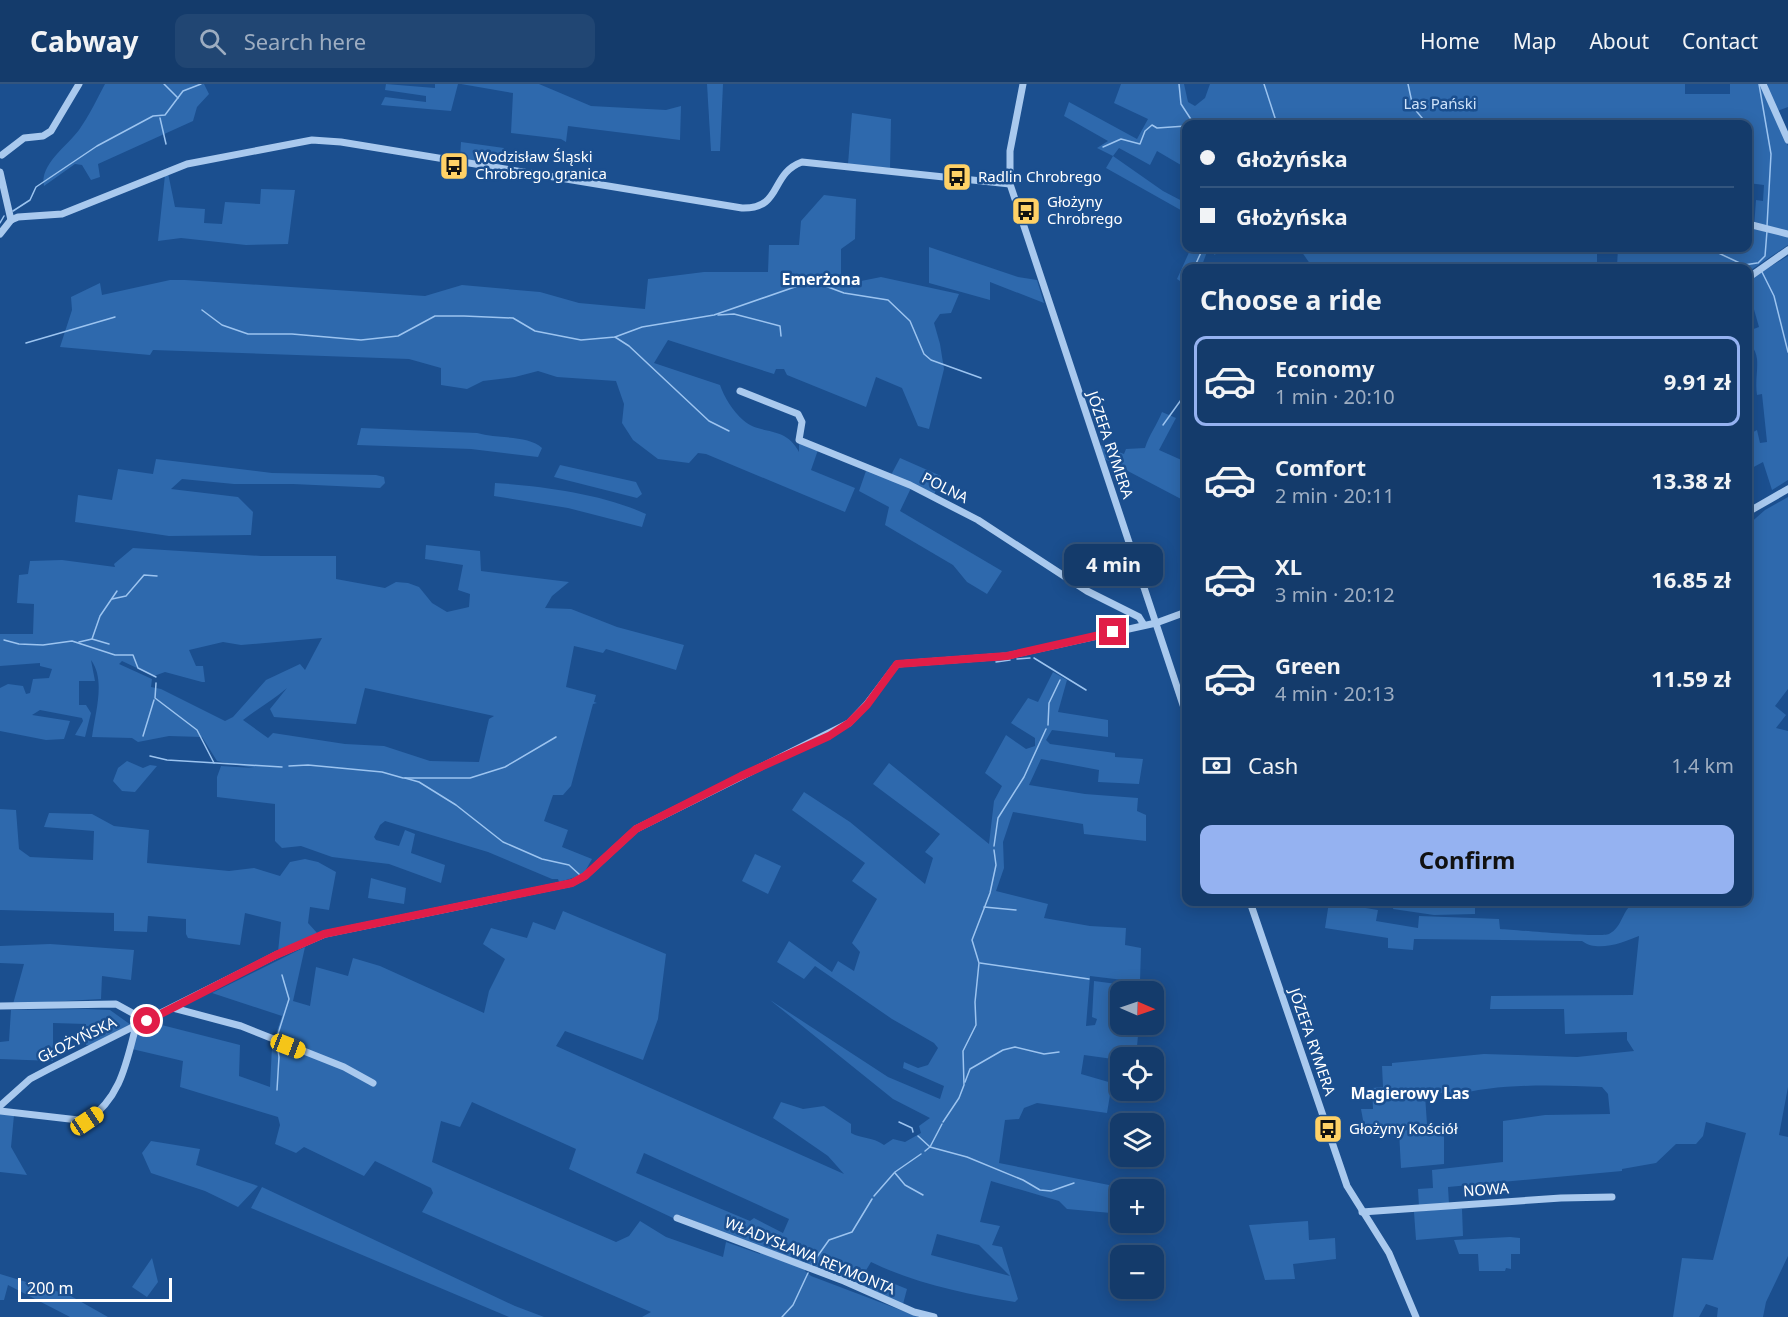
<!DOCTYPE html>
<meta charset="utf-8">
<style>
:root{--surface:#143b6b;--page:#214673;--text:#f1f3f6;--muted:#9dadc1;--line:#33557e;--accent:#95b2f1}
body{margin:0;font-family:"Noto Sans",sans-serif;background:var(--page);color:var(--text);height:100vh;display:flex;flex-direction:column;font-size:22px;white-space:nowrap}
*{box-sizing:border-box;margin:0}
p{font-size:20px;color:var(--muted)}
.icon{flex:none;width:33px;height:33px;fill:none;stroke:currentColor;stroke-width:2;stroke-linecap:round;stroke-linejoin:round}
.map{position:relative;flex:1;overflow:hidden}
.drawer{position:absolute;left:1182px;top:180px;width:570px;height:642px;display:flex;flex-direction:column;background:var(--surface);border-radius:12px;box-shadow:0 3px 15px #0003,0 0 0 2px var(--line)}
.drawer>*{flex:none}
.hud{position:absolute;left:1182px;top:36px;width:570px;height:132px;border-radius:12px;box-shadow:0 3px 15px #0003,0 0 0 2px var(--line);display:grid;align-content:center;height:132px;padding:0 18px;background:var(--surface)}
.needle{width:39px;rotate:92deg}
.fabs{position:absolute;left:1110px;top:897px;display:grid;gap:12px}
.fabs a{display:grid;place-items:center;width:54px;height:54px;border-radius:12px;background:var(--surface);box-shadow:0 3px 15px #0003,0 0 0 2px var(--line);font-size:30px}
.scale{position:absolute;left:18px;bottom:15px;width:154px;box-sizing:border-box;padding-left:6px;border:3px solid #fff;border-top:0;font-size:16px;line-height:21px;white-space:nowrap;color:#fff;-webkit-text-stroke:4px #1b4f8f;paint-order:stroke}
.end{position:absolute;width:27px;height:27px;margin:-14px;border:8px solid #e11d48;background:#fff;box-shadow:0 0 0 3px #fff}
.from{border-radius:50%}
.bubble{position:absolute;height:42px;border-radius:12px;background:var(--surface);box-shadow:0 3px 15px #0003,0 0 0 2px var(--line);font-size:20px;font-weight:700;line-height:42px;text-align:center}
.car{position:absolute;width:18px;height:36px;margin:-18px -9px;border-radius:8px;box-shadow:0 0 4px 2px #0007;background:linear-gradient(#f5c518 24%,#345 0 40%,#f5c518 0 76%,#345 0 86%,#f5c518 0)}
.hud b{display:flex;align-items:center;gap:21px;height:57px;font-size:22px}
.hud b+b{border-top:2px solid var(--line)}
.hud i{width:15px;height:15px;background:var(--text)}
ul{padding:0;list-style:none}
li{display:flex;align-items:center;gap:18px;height:90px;margin:0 12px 9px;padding:0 6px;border:3px solid transparent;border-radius:12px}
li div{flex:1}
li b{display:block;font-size:22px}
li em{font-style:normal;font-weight:700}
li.selected{border-color:var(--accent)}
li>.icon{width:54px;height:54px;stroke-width:1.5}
h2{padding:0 18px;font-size:27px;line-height:72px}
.pay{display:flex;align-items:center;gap:15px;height:66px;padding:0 18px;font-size:22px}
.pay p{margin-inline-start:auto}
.primary-button{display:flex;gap:12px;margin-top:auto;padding:12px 18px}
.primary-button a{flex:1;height:69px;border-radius:12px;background:var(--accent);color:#111;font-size:24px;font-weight:700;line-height:69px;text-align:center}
header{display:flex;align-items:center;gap:36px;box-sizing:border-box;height:84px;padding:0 30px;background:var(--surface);border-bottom:2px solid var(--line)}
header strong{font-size:28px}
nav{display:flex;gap:33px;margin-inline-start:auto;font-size:21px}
.search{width:420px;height:54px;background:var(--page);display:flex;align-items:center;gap:15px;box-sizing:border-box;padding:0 21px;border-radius:12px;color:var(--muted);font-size:22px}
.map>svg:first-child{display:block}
.green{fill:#2e69ad;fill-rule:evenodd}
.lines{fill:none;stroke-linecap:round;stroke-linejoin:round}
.stream{stroke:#9cc4f0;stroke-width:1.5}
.minor{stroke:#a9c9ee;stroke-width:7}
.route{stroke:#e11d48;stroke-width:8}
.labels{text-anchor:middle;stroke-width:5;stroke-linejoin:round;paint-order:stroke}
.park-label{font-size:15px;fill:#cfe3fa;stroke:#1b4f8f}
.poi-label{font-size:15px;fill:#fff;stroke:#1b4f8f;text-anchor:start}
.street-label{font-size:15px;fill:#fff;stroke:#1b4f8f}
.neighbourhood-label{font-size:16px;font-weight:bold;fill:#fff;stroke:#1b4f8f}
</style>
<header>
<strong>Cabway</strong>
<div class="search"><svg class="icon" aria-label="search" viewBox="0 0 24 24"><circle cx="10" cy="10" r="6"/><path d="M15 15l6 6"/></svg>Search here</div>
<nav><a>Home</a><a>Map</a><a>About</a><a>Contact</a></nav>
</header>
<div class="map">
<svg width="1788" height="1233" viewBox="0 0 1788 1233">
<rect width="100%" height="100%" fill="#1b4f8f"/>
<!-- green -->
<g class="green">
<path d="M105 0H204L209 10 197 23 193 37 98 80 100 93 91 96 82 81 75 80 44 102C39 81 68 61 79 46 89 32 97 15 105 0Z"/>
<polygon points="386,0 435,4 435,0 458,0 451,27 381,21 385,13 426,18 426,12 385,6"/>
<polygon points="461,0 539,0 591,22 666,26 681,22 680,56 568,42 566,58 561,55 511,49 513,9"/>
<polygon points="707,0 723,0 720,67 711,67"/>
<polygon points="1121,0 1184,0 1188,18 1195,22 1205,14 1210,0 1685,0 1685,10 1730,10 1730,0 1788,0 1788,23 1775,28 1788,62 1788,161 1748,188 1748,184 1617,182 1618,164 1748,164 1748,142 1754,143 1756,116 1763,117 1764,101 1748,99 1748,40 1186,40 1186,84 1157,67 1150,81 1119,64 1113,72 1163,107 1186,119 1186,129 1106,84 1113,72 1097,64 1108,57 1064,32 1069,18 1137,55 1148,35 1114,19"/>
<polygon points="852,29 891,35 890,84 848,80"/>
<polygon points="461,58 504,64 502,82 460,74"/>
<polygon points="168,89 175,123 205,125 204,139 222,140 225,118 260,120 261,105 295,106 288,160 246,161 181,154 158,157 165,91"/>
<path d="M824 111 856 115 855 155 841 165V201L881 193 959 210 951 229 940 230 934 239 940 260 944 285 929 345 918 342 902 304 876 293 866 323 787 291 784 285H776L774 290 668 256 654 279 720 301C724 313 733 327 743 336 761 352 785 341 799 368V358L818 366 811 386 855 404 845 428 706 370 698 369 689 379 658 375 633 356 622 339 624 320 616 297 557 293 538 287 515 293 483 297 467 305 441 301V284L409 275 153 266 150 271 60 263 72 226 71 213 100 199 102 211 170 196H185L425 212 462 201 540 208 579 219 645 225 648 195 704 188H768L769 161H799L801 137Z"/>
<polygon points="929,163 1018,193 1037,196 1044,219 990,198 990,216 929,199"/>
<polygon points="1191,164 1212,164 1216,169 1215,171 1208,165 1201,184 1186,184 1186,201 1177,195"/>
<polygon points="1299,164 1597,164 1597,184 1313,184"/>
<path d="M1788 172V396L1772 406 1763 378 1748 386V351L1757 346 1760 359 1767 358 1762 310 1757 311C1755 298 1758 287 1757 275 1756 264 1748 260 1748 247L1759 243 1753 222H1748V196Z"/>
<path d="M1162 328 1176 334 1159 366 1186 378V403L1181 415 1105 375 1100 361 1124 370 1126 365 1145 364C1149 351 1157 341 1162 328Z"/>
<path d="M361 344 477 349C498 355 529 351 542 364L538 373 471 365 357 361Z"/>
<polygon points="900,374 941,392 934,411 891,391"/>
<polygon points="156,375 272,389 376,391 384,393 385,399 380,404 293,400 234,400 182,395 171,405 238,413 253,428 251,451 169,452 75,438 78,411 112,416 118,385 153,390"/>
<polygon points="560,381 636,398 642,410 637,414 554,393"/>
<polygon points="867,384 911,404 900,427 1002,487 987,510 967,498 953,481 885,441 889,423 859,407"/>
<path d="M495 399C542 402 603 410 646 430L642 443 568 424 494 412Z"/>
<path d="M1788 413V605L1775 622 1786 631 1776 644 1788 647V1003L1779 1051 1788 1053V1172L1766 1218 1763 1233H1717L1718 1224 1706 1220 1699 1233H1673L1682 1174 1713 1176 1746 1049 1706 1038 1703 1052 1696 1060H1676L1656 1079 1622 1085V1087L1448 1103 1449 1120 1419 1123 1418 1105 1433 1104 1432 1086 1503 1078V1037L1545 1031 1610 1030 1608 1010 1602 1003C1552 1001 1499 999 1451 1012L1450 1008 1425 1011 1427 1040 1365 1047 1361 1025H1373L1372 1004 1383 1003 1382 982H1392V979L1484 970 1577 973 1634 967 1627 956V948L1565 950 1564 925H1490L1491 912 1633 911 1639 852C1624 858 1598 869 1582 857L1414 855 1413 866 1388 864V854L1325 844 1329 818 1378 826 1376 837 1418 844 1419 832 1499 835 1500 845C1517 846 1599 854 1609 850 1623 843 1622 825 1635 818H1748V441L1765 426Z"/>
<path d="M426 461 480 467 481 487 569 498 552 512 545 524 571 525 617 543 684 561 676 586 606 565 603 569 574 562 566 603 596 611 594 618 597 619 593 620 571 702 563 711H553L544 737 568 746 562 763 592 775 583 791 559 798 558 795H552L488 768 385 737 380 741 374 753 376 756 399 762 405 746 415 750 411 769 445 781 441 799 389 780 332 773 301 762 282 764 275 757V720L217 713V693L221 682 254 684 217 677 202 653 169 652 138 658 132 654 92 653C95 629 106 596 91 576L95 597H79V621H86L91 629 85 653 75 651 83 637 82 634 40 626 32 631 70 637 64 655 46 656 0 647V604L8 600 23 602 26 610 30 609 33 595 49 594 52 585 40 582V579L0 582V550H33L34 520 17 519 19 491 28 490 30 477 62 476 115 483 114 480 133 464 261 472H336V495L385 504 396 498 408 499 419 503 432 519 447 528 469 523 470 510 458 506 463 481 425 475ZM322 554 305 586 300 580 266 596 233 633 225 637 161 605 151 603 152 595 119 580 122 577 154 592 165 588 202 598H205L203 582H196L189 566 223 558 241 561ZM287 604 270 625 274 633 356 640 365 604 494 632 489 635 479 678 430 677 384 662 345 660 273 649 268 654 243 636C257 625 273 616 287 604Z"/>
<path d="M1053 588 1067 596 1058 628 1108 636V653L1052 646 1046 656 1050 660 1115 669V673L1143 675 1139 700 1098 698 1099 686 1041 675 1029 701 1085 710 1138 714 1137 727 1146 731V757L1084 750 1083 740 1013 728 1003 758 1004 784 996 807 1048 820 1044 834 1090 842 1126 844 1125 861 1141 864 1140 898 1090 892 1086 942 1095 941 1097 935 1092 933 1094 897 1140 903V907L1120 908V940L1139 941 1136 973 1120 974V976L1084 971 1081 990 1112 999 1107 1029 1037 1019 1024 1024 1019 1035 1005 1036 999 1079 1114 1102 1111 1129 1067 1125 1059 1117 991 1097 980 1138 1000 1142 992 1161 1002 1163 1018 1215 1015 1218C966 1210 916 1200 871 1178L865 1188 907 1205 903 1220 806 1183 805 1175V1187L811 1192 919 1233H642L651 1228 422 1128 433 1109 431 1104 375 1077 364 1092 304 1063 296 1069 275 1060 280 1041 278 1033 180 1003 183 977 132 965 138 944 150 938 240 961 239 992 270 1003 272 962 282 932 212 909 305 863 293 917 310 922 316 883 348 892 353 874 380 882 484 929 489 907 505 875 483 860 491 844 527 854 533 838 555 846 563 827 666 870 658 935 643 976 565 947 556 962 844 1090 828 1072 773 1034 781 1018 803 1025 824 1022 851 1040V1049C862 1055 873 1053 884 1061L893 1055 905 1058 921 1049 919 1042 930 1034 893 1015 770 916 888 993 940 1015 944 1002 903 984 904 978 918 984 928 981 938 964 934 959 892 935 815 882 804 895 777 878 789 857 832 888 838 877 854 887 860 868 852 859 877 815 852 797 865 779 792 726 804 708 850 738 925 800 933 774 925 768 940 750 873 700 889 679 989 760 994 717 1002 702 985 689 1006 651 1026 665 1035 662V654L1011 639 1028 614 1038 618ZM472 1018 576 1065 569 1085 673 1134 680 1131 759 1164 760 1170 726 1158 723 1173 666 1153 640 1137 629 1152 616 1158 432 1078 441 1037 460 1043ZM644 1069 789 1135 783 1149 754 1134 750 1137 636 1089ZM937 1150 979 1161 1010 1192 931 1171Z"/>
<polygon points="127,677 143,684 150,681 157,682 135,708 122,707 113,697 118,684"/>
<polygon points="0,725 16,726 19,765 30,773 93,776 94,747 44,743 49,729 92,730 114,742 149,746 147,779 229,787 254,784 280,792 290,778 305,775 318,778 336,788 329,826 310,823 308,839 318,850 278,868 281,838 245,829 240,861 188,854 186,850 186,835 148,832 147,848 114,847 114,829 0,826"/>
<polygon points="755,770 781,782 768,810 742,797"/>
<polygon points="371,794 406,804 404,820 368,814"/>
<polygon points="1394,818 1475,822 1475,830 1434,831 1393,825"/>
<polygon points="50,860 134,866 131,896 102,892 101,915 13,920 24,880 0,879 0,862"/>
<polygon points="86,925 110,926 131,941 91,961 86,961 86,940 53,939 53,977 0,975 0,958 9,957 11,926"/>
<polygon points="0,1030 14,1031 11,1063 27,1091 0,1088"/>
<polygon points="1444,1042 1444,1080 1401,1084 1399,1047"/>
<polygon points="151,1057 200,1065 196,1081 258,1102 238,1123 205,1107 151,1089 142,1069"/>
<polygon points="262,1103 515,1222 544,1233 509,1233 251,1124"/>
<polygon points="1453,1124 1462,1125 1463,1152 1416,1156 1414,1128"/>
<polygon points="1308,1137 1309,1156 1335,1154 1336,1175 1293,1180 1295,1195 1265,1196 1249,1141"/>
<polygon points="1510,1153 1520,1154 1520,1170 1511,1170 1511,1185 1506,1184 1505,1187 1479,1187 1478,1170 1459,1170 1454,1156"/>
<polygon points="152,1174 158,1198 147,1213 132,1203"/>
<polygon points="0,1190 69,1211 108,1233 70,1233 8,1201 4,1216 0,1216"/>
</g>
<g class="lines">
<!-- stream -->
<g class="stream">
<polyline points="164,0 178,14"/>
<polyline points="1179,0 1181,20 1194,40"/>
<polyline points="1264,0 1277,40"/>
<polyline points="1408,0 1413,23 1427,40"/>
<polyline points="1759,0 1771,70 1767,142"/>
<polyline points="160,34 166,60"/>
<polyline points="1103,63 1121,55 1140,60 1145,47 1152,41 1157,44 1186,42"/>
<polyline points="13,127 30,116 36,103 97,62 153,32 165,31 183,7 201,0"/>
<polyline points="0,139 4,132"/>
<polyline points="1690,164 1712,166 1744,181 1757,179"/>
<polyline points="1758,179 1765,172 1767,147"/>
<polyline points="1194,184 1203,164"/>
<polyline points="1762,188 1774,212 1788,268"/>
<polyline points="202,226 222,241 248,250 292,250 361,256 398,252 435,232 464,232 513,234 535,247 581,256 615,253 642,243 714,231 812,197 844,209 888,216 910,237 924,270 931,276 981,294"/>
<polyline points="718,231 734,230 780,242 781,252"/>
<polyline points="615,253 629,262 709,337 729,347"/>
<polyline points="26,259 115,233"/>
<polyline points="1186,286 1186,301"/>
<polyline points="1163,341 1186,309"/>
<polyline points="112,515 126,512 144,491 157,492"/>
<polyline points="92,555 109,560"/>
<polyline points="4,556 19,560 43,561 72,557 115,571 133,571 138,584 156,593"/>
<polyline points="79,558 92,555 100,532 117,507"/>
<polyline points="1034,574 1086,606"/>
<polyline points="1017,575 1030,574"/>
<polyline points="996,578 1010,576"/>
<polyline points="156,599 155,614 197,646 214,679"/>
<polyline points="1048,641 1049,619 1060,596"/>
<polyline points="143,652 154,616"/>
<polyline points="150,672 167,676 282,683"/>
<polyline points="289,682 308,681 382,688 403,694 470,694 505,683 556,653"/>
<polyline points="405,694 419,698 456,721 503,758 542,775 569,781 580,791"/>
<polyline points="994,762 998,734 1024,693 1046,645"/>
<polyline points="984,823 1016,826"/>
<polyline points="980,879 1089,895"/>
<polyline points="277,953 289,915 282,891"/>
<polyline points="965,998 970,985 1003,966 1015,963 1044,970 1059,968"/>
<polyline points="277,1006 279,973 277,959"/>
<polyline points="899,1038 912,1044 913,1048"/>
<polyline points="943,1038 959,1014 964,1001 963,967 976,941 975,918 979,879 972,856 990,809 996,781 994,766"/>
<polyline points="918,1052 930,1063 967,1073 1023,1096 1040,1106 1051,1107 1074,1099"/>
<polyline points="925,1067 930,1063 942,1040"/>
<polyline points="895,1089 905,1101 923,1111"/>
<polyline points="874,1112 895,1088 921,1070"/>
<polyline points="812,1180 829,1156 852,1148 872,1115"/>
<polyline points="782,1233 793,1221 808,1189"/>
</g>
<!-- minor -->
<g class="minor">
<polyline points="1023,0 1010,67 1010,100 1186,630"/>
<polyline points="1763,0 1788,56"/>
<polyline points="2,71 24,54 43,52 51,47 79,0"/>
<polyline points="0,88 11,136"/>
<polyline points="1748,140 1788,150"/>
<path d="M0 150 11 136 18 133 62 130 187 80 312 56 341 58 742 124C783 125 769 90 802 78L1010 100"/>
<polyline points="1748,194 1788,166"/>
<polyline points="740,307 798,330 802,338 799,356 910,401 978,436 1087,507 1139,533 1144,541"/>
<polyline points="1748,428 1788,405"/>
<polyline points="1250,818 1347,1102 1389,1169 1416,1233"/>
<polyline points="0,922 116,920 147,937"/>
<polyline points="173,924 241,942 344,983 373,999"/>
<polyline points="0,1022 30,995 49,985 276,871 325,850 572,799 585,792 636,745 849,639 866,621 897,580 1007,572 1156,539 1186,528"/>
<path d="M0 1027 87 1037C121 1013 126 980 136 942"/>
<polyline points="1362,1128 1561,1114 1612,1113"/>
<polyline points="677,1134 844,1197 914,1228 934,1233"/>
</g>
</g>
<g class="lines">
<!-- route -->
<polyline class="route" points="147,937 276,871 324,850 572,799 585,792 636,745 741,692 829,652 849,639 867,621 897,580 1007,572 1113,548"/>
</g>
<!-- icons -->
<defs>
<g id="bus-square" transform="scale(1.5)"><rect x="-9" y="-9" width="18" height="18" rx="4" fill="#ffd166" stroke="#1b4f8f"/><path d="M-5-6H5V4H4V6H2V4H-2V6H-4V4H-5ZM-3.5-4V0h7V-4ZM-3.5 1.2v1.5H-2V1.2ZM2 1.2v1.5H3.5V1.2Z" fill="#111"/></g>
</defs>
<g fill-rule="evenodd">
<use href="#bus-square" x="454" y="82"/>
<use href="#bus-square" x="957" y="93"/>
<use href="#bus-square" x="1026" y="127"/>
<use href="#bus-square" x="1328" y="1045"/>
</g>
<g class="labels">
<!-- park labels -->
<g class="park-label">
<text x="1440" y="25">Las Pański</text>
</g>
<!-- poi labels -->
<g class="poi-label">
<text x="475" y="78">Wodzisław Śląski<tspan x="475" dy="17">Chrobrego granica</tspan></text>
<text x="978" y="98">Radlin Chrobrego</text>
<text x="1047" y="123">Głożyny<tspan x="1047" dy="17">Chrobrego</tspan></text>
<text x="1349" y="1050">Głożyny Kościół</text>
</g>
<!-- street labels -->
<g class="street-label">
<text transform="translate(1110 361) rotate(71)" y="5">JÓZEFA RYMERA</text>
<text transform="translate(945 404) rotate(27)" y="5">POLNA</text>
<text transform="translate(77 956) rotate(-26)" y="5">GŁOŻYŃSKA</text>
<text transform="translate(1312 958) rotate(71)" y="5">JÓZEFA RYMERA</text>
<text transform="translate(1486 1106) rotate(-4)" y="5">NOWA</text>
<text transform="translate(810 1172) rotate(22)" y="5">WŁADYSŁAWA REYMONTA</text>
</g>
<!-- neighbourhood labels -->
<g class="neighbourhood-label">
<text x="821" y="201">Emerżona</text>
<text x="1410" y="1015">Magierowy Las</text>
</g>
</g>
</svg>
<div class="fabs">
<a><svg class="needle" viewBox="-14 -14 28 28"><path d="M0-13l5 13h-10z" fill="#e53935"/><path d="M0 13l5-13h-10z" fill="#9dadc1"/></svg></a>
<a><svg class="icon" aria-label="locate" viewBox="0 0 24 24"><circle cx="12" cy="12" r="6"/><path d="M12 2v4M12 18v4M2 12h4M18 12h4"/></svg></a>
<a><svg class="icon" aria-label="layers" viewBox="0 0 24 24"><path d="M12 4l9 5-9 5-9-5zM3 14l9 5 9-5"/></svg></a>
<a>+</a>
<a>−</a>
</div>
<div class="scale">200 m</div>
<i class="end from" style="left:147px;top:937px"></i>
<i class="end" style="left:1113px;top:548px"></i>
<div class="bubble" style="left:1064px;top:460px;width:99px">4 min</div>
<i class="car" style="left:288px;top:962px;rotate:111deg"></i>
<i class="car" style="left:87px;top:1037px;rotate:56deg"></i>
<div class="hud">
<b><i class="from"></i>Głożyńska</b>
<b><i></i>Głożyńska</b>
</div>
<section class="drawer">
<h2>Choose a ride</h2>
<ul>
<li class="selected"><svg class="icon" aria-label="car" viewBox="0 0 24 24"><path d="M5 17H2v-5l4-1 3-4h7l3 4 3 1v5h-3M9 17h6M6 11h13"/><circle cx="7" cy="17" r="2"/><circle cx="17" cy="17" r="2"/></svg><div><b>Economy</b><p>1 min · 20:10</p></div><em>9.91 zł</em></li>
<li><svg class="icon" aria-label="car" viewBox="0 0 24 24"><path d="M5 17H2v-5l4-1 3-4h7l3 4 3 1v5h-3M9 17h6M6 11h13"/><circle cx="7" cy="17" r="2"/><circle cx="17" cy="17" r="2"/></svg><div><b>Comfort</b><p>2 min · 20:11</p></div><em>13.38 zł</em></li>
<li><svg class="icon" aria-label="car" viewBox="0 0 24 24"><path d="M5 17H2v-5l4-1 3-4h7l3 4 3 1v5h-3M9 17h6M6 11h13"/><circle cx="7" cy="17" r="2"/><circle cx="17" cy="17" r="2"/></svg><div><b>XL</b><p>3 min · 20:12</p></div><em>16.85 zł</em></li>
<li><svg class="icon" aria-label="car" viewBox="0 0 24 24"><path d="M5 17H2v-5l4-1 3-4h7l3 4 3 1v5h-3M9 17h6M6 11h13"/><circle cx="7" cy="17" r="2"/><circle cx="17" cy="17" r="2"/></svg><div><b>Green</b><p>4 min · 20:13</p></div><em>11.59 zł</em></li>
</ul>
<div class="pay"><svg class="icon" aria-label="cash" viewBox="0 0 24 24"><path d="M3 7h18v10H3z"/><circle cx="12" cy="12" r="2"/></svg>Cash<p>1.4 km</p></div>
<div class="primary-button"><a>Confirm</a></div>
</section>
</div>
